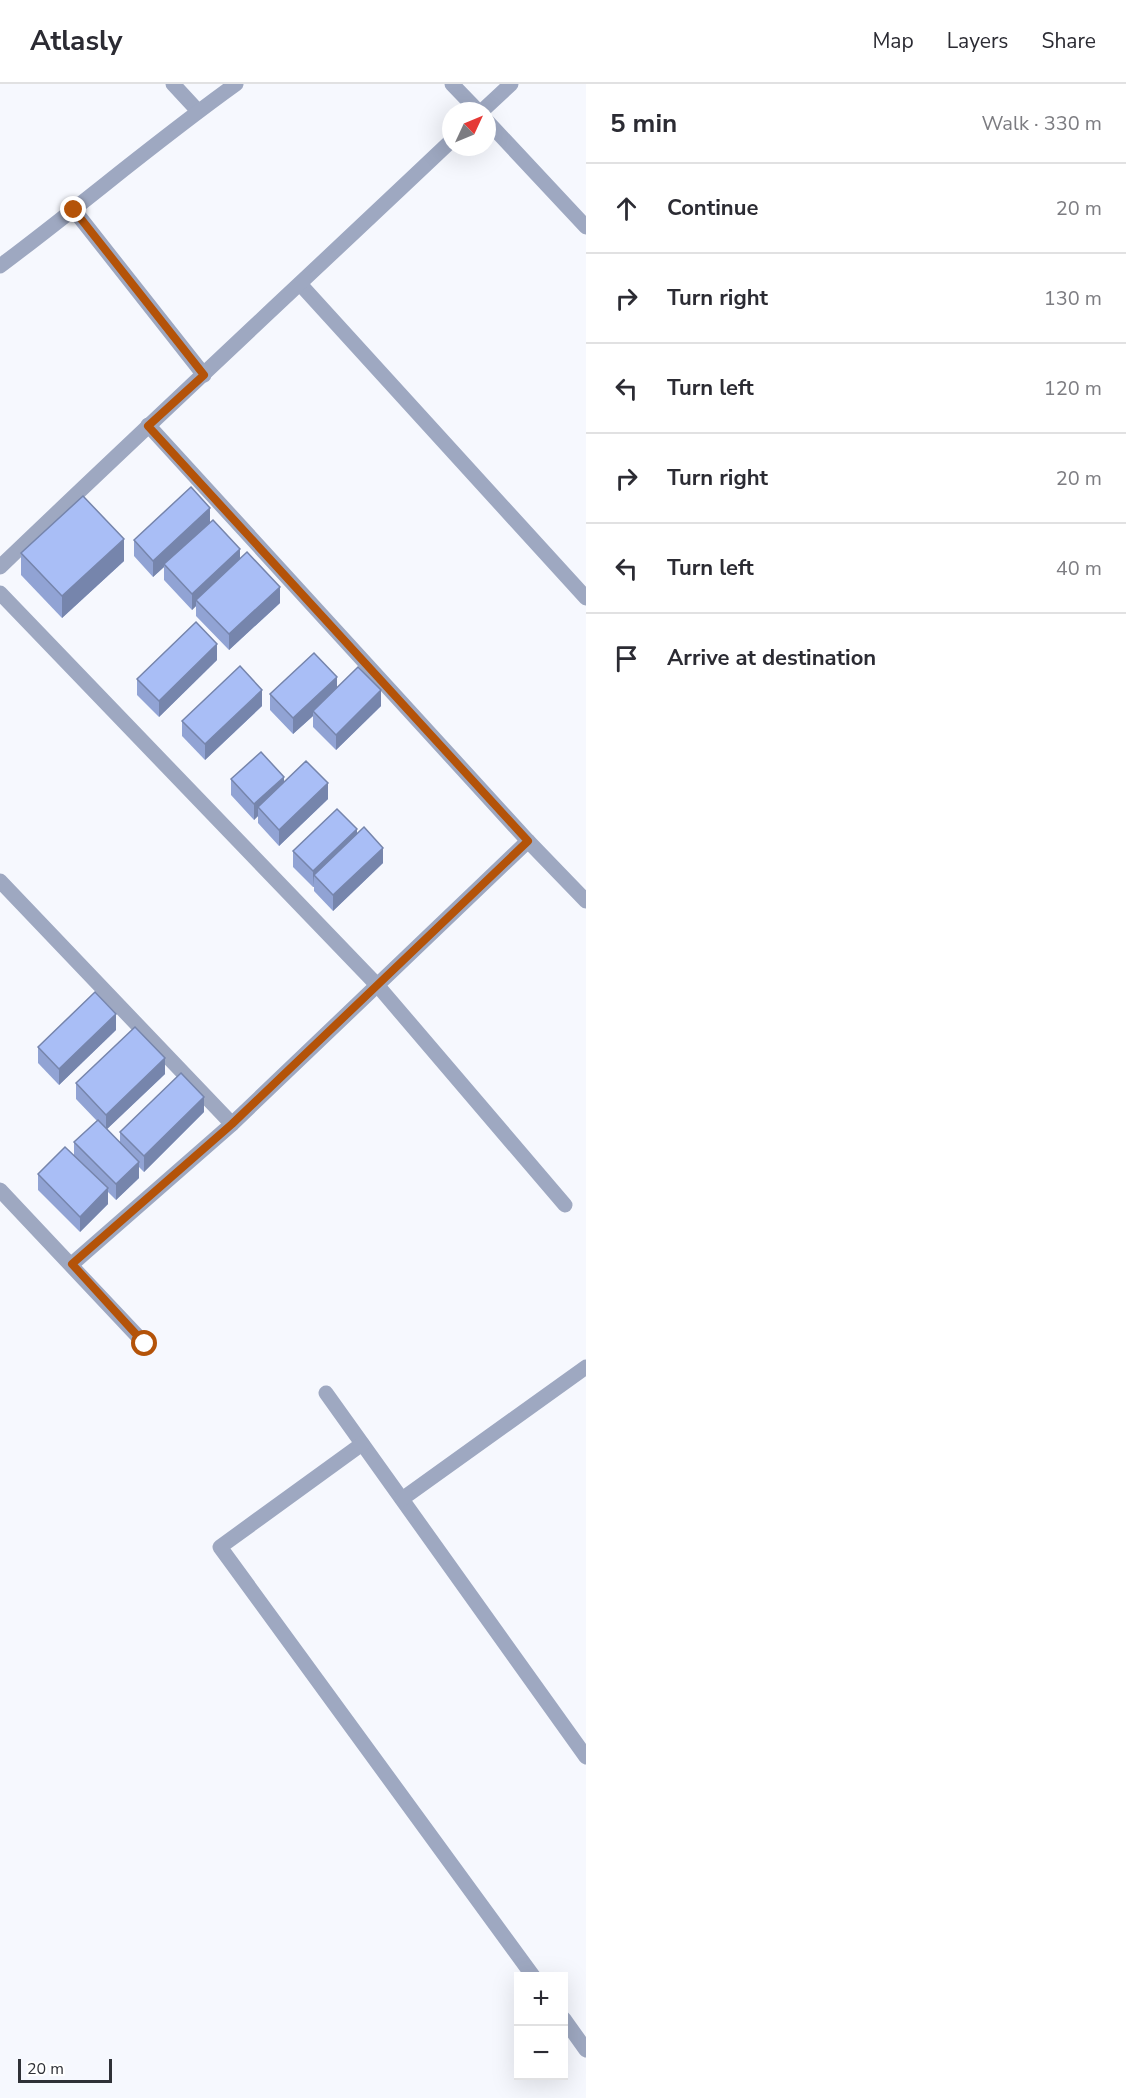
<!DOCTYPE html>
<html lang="en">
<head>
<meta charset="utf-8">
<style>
  body { margin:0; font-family:"Nunito Sans",sans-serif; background:#f7f7f7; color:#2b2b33 }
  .controls { position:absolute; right:18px; bottom:18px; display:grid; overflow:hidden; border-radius:0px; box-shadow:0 6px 24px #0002 }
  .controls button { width:54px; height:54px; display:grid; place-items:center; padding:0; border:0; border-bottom:2px solid #e1e1e2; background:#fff; color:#2b2b33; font:30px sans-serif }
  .compass { position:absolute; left:442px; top:18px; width:54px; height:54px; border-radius:50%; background:#fff; box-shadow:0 6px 24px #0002; rotate:46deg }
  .scale { position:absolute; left:18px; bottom:15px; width:94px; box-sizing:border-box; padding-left:6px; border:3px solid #2f3137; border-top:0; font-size:16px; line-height:21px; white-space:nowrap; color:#2f3137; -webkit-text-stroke:4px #fff; paint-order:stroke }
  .stop { position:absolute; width:18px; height:18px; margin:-14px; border:4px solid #b45309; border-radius:50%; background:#fff }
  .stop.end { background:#b45309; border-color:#fff; box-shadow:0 2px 6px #0008 }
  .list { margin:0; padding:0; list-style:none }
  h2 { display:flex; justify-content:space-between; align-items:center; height:78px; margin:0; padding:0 24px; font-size:26px }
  h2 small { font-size:20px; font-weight:400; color:#7c7c81 }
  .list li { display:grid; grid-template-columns:39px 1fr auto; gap:18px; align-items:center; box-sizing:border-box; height:90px; padding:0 24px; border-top:2px solid #e1e1e2 }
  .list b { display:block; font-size:22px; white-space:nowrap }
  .list em { font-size:20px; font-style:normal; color:#7c7c81 }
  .icon { flex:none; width:33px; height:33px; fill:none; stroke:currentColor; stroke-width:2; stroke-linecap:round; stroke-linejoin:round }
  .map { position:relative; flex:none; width:586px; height:2014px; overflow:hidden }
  header { display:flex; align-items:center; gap:36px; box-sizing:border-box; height:84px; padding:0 30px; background:#fff; border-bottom:2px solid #e1e1e2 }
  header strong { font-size:28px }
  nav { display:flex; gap:33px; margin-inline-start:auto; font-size:21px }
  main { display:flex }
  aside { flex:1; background:#fff }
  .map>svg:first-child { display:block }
</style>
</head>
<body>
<header>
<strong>Atlasly</strong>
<nav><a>Map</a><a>Layers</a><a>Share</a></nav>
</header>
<main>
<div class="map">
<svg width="586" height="2014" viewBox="0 0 586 2014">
  <rect width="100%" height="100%" fill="#f6f8fe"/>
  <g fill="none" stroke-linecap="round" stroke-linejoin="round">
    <g stroke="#9ea8c1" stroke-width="15">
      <polyline points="173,0 198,27"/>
      <polyline points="452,0 478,27"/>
      <polyline points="482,27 511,0"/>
      <polyline points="487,37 586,143"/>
      <polyline points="74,126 204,291"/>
      <path d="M 0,182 C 79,123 155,58 236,0"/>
      <polyline points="300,200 586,514"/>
      <polyline points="148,341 528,757 586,817"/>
      <path d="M 0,483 C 149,340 301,199 451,57"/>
      <polyline points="0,509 378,902 565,1121"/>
      <polyline points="0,797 232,1040"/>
      <polyline points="0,1106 145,1260"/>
      <polyline points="72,1180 232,1040 528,757"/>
      <polyline points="326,1309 586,1673"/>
      <polyline points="362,1360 220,1463 533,1892"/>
      <polyline points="402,1415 586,1283"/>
      <polyline points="564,1935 586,1966"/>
    </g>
  </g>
  <g fill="#91a3d4">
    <polygon points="210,438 240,475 280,519 229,566 196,532 196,522 192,526 164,496 164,483 153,493 134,472 134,456"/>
    <polygon points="21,469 124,477 62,534 21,491"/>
    <polygon points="217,576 159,633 137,611 137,595"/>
    <polygon points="337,604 381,622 336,666 313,643 313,632 293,650 270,626 270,610"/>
    <polygon points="262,622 205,676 182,652 182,637"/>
    <polygon points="231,695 284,698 328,715 279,762 258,739 258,732 254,736 231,711"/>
    <polygon points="357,751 383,779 333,827 314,807 314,803 313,803 293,783 293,767"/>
    <polygon points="116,946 59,1001 38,979 38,963"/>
    <polygon points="165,990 107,1045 120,1059 120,1048 204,1028 144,1088 139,1083 139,1094 116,1116 108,1108 108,1120 80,1148 38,1106 38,1090 74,1071 74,1058 97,1037 76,1015 76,999"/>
  </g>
  <g fill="#7685ac">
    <polygon points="210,424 210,440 164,480 164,483 153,493 153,477"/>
    <polygon points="124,455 124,477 62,534 62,512"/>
    <polygon points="240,465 240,481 196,516 196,522 192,526 192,510"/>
    <polygon points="280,503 280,519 229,566 229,550"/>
    <polygon points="217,560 217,576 159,633 159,617"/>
    <polygon points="337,593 337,609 313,627 313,632 293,650 293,634"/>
    <polygon points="262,606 262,622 205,676 205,660"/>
    <polygon points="381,606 381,622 336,666 336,651"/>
    <polygon points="284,693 284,709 258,723 258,732 254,736 254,720"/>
    <polygon points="328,699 328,715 279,762 279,746"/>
    <polygon points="357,745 357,761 314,791 313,803 313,787"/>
    <polygon points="383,764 383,779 333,827 333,811"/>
    <polygon points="116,930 116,946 59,1001 59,985"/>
    <polygon points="165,974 165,990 106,1046 106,1031"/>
    <polygon points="204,1013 204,1028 144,1088 144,1072"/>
    <polygon points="139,1078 139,1094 116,1116 116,1100"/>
    <polygon points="108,1104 108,1120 80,1148 80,1133"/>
  </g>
  <g fill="#a9bef6" stroke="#7685ac" stroke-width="1.5">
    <polygon points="191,403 210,424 153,477 134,456"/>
    <polygon points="83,412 124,455 62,512 21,469"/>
    <polygon points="213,436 240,465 192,510 164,480"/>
    <polygon points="247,468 280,503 229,550 196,516"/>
    <polygon points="196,538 217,560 159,617 137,595"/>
    <polygon points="314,569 337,593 293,634 270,610"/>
    <polygon points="240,582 262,606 205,660 182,637"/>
    <polygon points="358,583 381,606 336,651 313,627"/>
    <polygon points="261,668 284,693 254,720 231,695"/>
    <polygon points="306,677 328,699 279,746 258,723"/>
    <polygon points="337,725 357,745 313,787 293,767"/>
    <polygon points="364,743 383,764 333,811 314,791"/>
    <polygon points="95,908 116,930 59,985 38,963"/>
    <polygon points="135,943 165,974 106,1031 76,999"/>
    <polygon points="181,989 204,1013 144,1072 120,1048"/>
    <polygon points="98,1036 139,1078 116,1100 74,1058"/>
    <polygon points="65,1063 108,1104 80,1133 38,1090"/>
  </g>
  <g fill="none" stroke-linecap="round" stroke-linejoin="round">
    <polyline stroke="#b45309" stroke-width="8" points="74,126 204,291 148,342 528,757 232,1040 72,1180 145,1260"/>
  </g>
</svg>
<div class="controls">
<button>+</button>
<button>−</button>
</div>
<svg class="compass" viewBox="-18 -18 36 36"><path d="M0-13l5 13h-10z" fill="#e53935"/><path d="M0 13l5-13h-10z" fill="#7c7c81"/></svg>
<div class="scale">20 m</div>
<div class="stop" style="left:145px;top:1260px"></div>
<div class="stop end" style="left:74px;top:126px"></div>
</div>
<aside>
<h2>5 min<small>Walk · 330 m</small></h2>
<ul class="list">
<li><svg class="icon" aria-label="ahead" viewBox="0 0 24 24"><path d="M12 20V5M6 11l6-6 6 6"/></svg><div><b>Continue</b></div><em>20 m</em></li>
<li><svg class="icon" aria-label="right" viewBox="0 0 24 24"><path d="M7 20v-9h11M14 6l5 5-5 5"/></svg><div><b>Turn right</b></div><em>130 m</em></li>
<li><svg class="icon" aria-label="left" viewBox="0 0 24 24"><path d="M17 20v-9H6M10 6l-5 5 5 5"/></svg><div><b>Turn left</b></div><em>120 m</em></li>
<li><svg class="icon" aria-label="right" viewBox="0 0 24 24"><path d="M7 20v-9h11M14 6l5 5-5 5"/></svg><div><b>Turn right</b></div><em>20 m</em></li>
<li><svg class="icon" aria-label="left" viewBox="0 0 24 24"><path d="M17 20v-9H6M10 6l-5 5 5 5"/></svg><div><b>Turn left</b></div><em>40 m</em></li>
<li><svg class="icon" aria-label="arrive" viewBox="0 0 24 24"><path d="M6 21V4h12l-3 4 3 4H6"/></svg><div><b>Arrive at destination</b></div></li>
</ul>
</aside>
</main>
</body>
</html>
